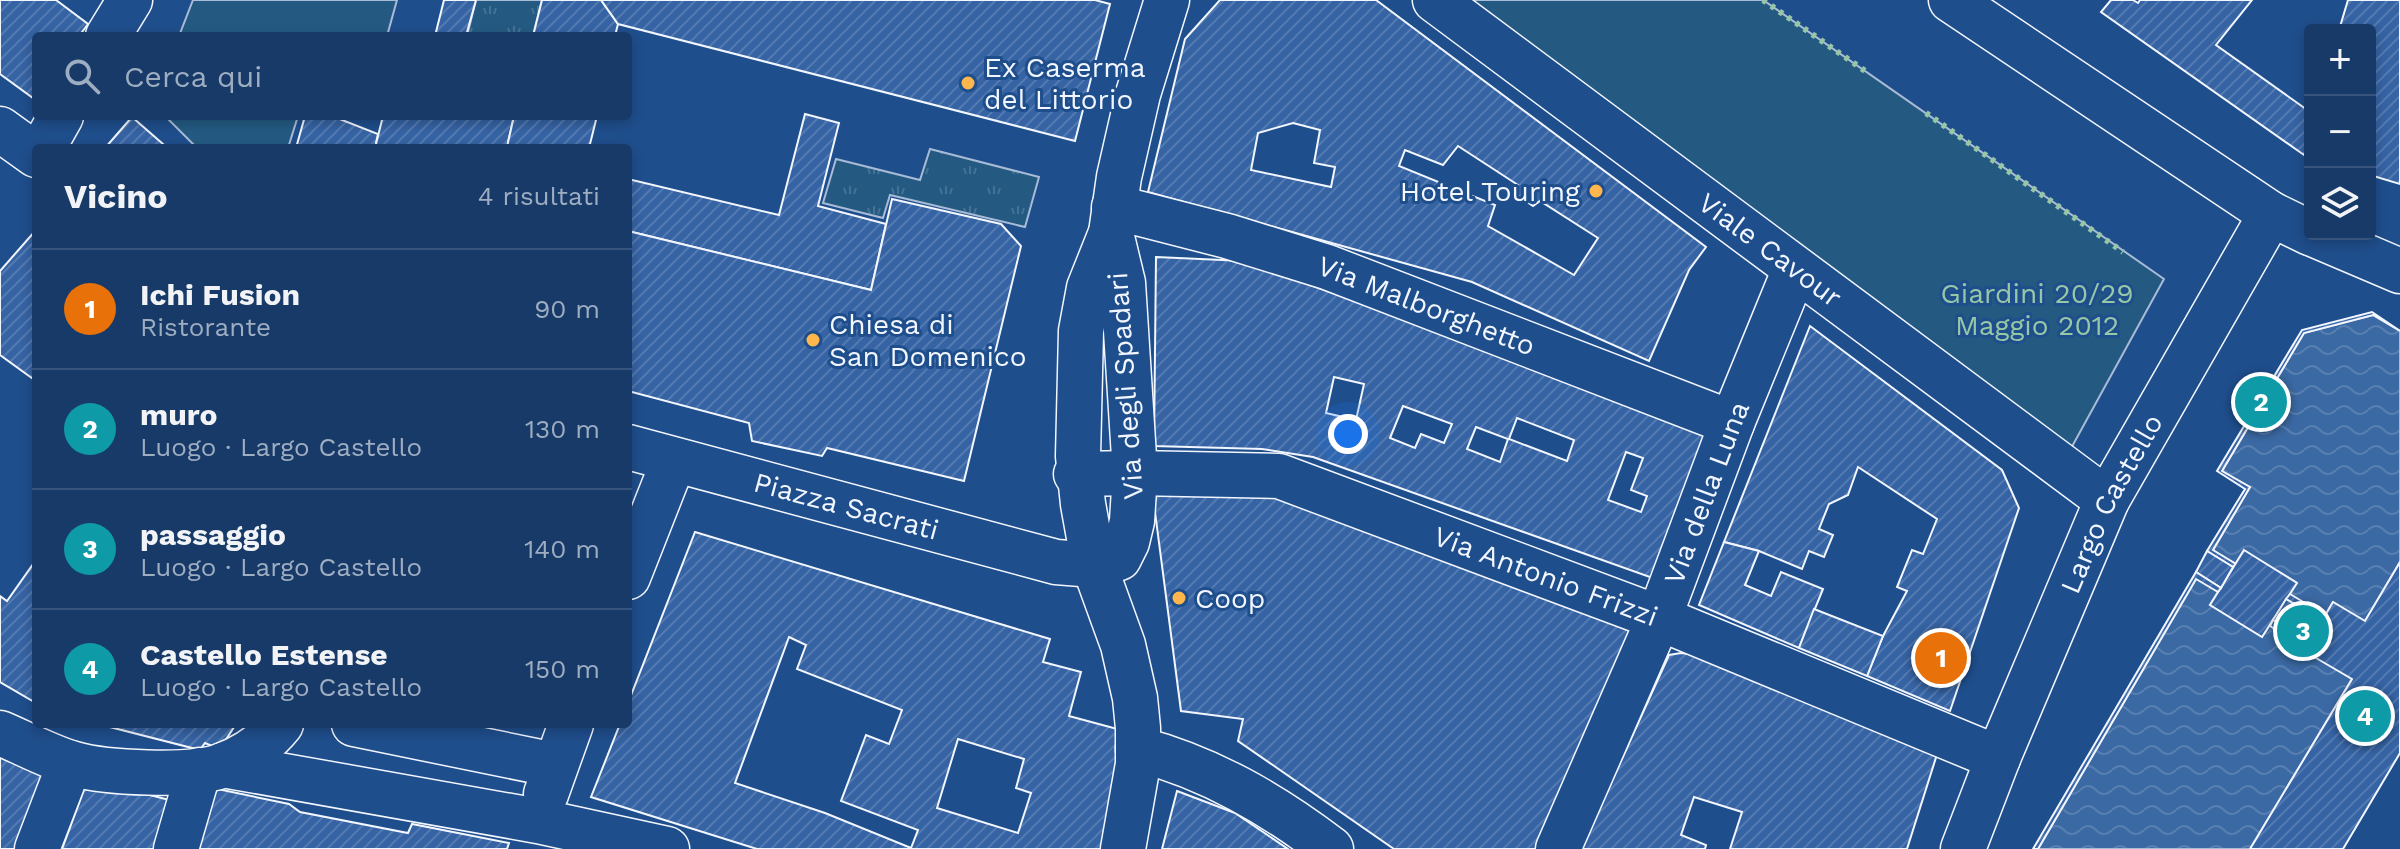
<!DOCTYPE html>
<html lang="it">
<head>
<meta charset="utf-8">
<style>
  body { margin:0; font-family:"Work Sans",sans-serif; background:#20416f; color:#f1f3f6 }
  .controls { position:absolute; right:24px; top:24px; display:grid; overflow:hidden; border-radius:8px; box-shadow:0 4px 12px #0003 }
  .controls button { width:72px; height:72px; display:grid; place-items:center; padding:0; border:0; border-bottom:2px solid #36547d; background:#173a69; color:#f1f3f6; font:40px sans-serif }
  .you { position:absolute; left:1348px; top:434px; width:28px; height:28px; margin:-20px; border:6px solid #fff; border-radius:50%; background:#1a73e8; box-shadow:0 0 0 12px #1a73e833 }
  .badge { display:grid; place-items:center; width:52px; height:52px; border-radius:50%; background:#8abfa5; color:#fff; font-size:26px; font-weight:700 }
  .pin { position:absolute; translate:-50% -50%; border:4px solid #fff; box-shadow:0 2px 8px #0006 }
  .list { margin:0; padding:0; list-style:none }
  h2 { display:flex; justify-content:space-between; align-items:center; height:104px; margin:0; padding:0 32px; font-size:34px }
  h2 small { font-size:26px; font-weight:400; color:#9eadc0 }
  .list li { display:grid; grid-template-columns:52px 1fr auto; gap:24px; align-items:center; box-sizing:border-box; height:120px; padding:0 32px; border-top:2px solid #36547d }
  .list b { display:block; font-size:30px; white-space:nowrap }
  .list p { margin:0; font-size:26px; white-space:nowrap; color:#9eadc0 }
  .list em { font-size:26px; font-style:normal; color:#9eadc0 }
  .icon { flex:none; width:44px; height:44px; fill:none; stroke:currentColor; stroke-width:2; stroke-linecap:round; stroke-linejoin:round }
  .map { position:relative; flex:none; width:2400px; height:849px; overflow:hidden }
  .search { position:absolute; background:#173a69; box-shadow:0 4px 12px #0003; left:32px; top:32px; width:600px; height:88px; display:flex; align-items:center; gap:20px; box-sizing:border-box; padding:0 28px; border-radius:8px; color:#9eadc0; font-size:30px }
  .panel { position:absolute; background:#173a69; box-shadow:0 4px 12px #0003; left:32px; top:144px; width:600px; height:584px; border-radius:8px }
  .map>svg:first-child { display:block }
</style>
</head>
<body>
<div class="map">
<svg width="2400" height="849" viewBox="0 0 2400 849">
  <defs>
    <pattern id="grass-tufts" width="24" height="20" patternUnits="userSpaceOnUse" patternTransform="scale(2)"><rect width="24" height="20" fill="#245a82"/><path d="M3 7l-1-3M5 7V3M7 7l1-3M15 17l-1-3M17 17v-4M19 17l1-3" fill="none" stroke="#447295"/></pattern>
    <pattern id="water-waves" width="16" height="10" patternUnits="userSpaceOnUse" patternTransform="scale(2)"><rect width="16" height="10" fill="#3b69a3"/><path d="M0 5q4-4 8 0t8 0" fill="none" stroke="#587fb1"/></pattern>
    <pattern id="building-hatch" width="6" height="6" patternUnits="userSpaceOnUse" patternTransform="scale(2)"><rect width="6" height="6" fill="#3563a3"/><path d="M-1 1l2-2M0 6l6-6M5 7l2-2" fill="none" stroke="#537ab1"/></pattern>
  </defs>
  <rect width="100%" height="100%" fill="#1f4e8c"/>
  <g fill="url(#grass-tufts)" stroke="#a8bbd7" stroke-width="2">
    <polygon points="476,0 542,0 533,36 467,36"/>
    <polygon points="930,149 1039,177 1025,227 890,195 883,218 823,203 836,159 920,180"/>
  </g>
  <g fill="#245a82" stroke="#a8bbd7" stroke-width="2">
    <polygon points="193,0 397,0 387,36 179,36"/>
    <polygon points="1468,0 1763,0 2164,279 2069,452"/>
    <polygon points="165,116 298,116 288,148 197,148"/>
  </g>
  <path fill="url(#water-waves)" stroke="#a8bbd7" stroke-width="2" fill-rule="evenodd" d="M 2373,315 L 2400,331 L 2400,562 L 2365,621 L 2333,602 L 2304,650 L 2352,679 L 2250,849 L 2038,849 L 2250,487 L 2222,471 L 2304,333 ZM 2244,551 L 2296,582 L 2262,637 L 2210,605 Z"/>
  <g fill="url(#building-hatch)" stroke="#f2f6ff" stroke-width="2" fill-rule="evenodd">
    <polygon points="0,0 56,0 88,24 79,36 36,36 36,94 33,98 0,74"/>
    <polygon points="444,0 476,0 466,36 435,36"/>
    <polygon points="542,0 601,0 618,24 615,36 533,36"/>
    <polygon points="601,0 1095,0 1110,4 1075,141 618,24"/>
    <path d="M 1220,0 L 1376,0 L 1706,247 L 1689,270 L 1649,361 L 1472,282 L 1148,192 L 1185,39 ZM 1293,123 L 1320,130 L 1314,163 L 1335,167 L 1331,187 L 1251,170 L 1258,133 ZM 1458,146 L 1518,185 L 1514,193 L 1533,206 L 1540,201 L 1598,238 L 1574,275 L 1488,226 L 1495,205 L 1399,166 L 1405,150 L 1443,165 Z"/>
    <polygon points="2111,0 2133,0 2138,3 2140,0 2252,0 2216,45 2310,112 2310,135 2304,155 2101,12"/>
    <polygon points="2348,0 2400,0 2400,184 2370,175 2370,30 2339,30"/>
    <polygon points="805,114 839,123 818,206 886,224 871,290 628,231 628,179 779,215"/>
    <polygon points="305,116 332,116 378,134 375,148 296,148"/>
    <polygon points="383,116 514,116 507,147 511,148 375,148"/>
    <polygon points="514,116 597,116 589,148 511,148 507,147"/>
    <polygon points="132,117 163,144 159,148 105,148"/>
    <polygon points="892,199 1001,224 1021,246 964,481 827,448 822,456 752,441 749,423 628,391 628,231 871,290"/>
    <polygon points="36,230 36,381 0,355 0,271"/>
    <path d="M 1156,257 L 1244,261 L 1714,431 L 1661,581 L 1313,457 L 1262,449 L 1154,446 ZM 1334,377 L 1364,384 L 1356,420 L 1326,413 ZM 1403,406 L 1452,424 L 1444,443 L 1421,434 L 1415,448 L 1390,438 ZM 1517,418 L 1574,440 L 1567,461 L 1509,439 ZM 1476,427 L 1508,439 L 1500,462 L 1467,449 ZM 1626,452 L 1643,458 L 1631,490 L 1647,496 L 1641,512 L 1608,500 Z"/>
    <polygon points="2372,312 2400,331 2373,315 2304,333 2222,471 2250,487 2213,550 2236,564 2233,567 2207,551 2245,489 2217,471 2302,330"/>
    <polygon points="1810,326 2002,470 2019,508 1950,711 1867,676 1883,636 1907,591 1897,587 1912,550 1923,554 1937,519 1858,467 1848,495 1829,504 1819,529 1833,535 1824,557 1809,551 1802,569 1759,551 1724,542"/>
    <polygon points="1152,489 1275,490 1636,627 1539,849 1394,849 1238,741 1243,719 1181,711"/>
    <path d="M 695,532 L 1050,639 L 1043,662 L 1081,672 L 1069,716 L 1121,730 L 1102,849 L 757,849 L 591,797 L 620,724 L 628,724 L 628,703 ZM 789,637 L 806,645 L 797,669 L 902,710 L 889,744 L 866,735 L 841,801 L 918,830 L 911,848 L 825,813 L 735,783 ZM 958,739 L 1024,759 L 1016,788 L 1031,793 L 1018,833 L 937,808 Z"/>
    <polygon points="1724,542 1759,551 1745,585 1771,596 1781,572 1823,589 1799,648 1699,605"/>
    <polygon points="2244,550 2297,583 2262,637 2210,605"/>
    <polygon points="2207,551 2233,567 2221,588 2196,572"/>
    <polygon points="36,560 36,703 0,682 0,596 7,601"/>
    <polygon points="2400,562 2400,753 2343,849 2250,849 2352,679 2304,651 2333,602 2365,621"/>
    <polygon points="2196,572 2221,588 2218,592 2196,579 2038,849 2033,849"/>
    <polygon points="2290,594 2325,615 2322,620 2286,599"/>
    <polygon points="2286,599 2322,620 2309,642 2273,620"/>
    <polygon points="1814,609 1883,636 1867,676 1799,648"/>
    <polygon points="2273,620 2309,642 2305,648 2270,626"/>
    <polygon points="1681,653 1697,655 1939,748 1907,849 1730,849 1742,812 1694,797 1681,835 1706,845 1705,849 1581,849 1669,655"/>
    <polygon points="98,724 236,724 223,744 212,746 205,743 200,750"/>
    <polygon points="0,757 56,782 29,849 0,849"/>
    <polygon points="88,779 177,802 163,849 62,849"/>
    <polygon points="208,787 289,804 300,812 408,833 412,824 509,843 507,849 190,849"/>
    <polygon points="1177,791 1235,813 1288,849 1162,849"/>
  </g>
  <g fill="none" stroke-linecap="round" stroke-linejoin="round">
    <defs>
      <g id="minor">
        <path id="s1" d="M 1435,0 L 2107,500"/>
        <polyline points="1951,0 2271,214 2310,233"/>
        <polyline points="108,36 130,0"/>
        <polyline points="0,129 36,155"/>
        <polyline points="43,148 61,116"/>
        <path id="s2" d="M 1114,207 L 1227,236 L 1327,267 L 1732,423"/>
        <polyline points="2313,234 2400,271"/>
        <path id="s3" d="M 628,447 L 1056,562 L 1094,565 L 1119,558 L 1127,542 L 1132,521 L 1135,473 L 1123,283 L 1111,233"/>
        <path id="s4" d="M 1076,474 L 1135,473 L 1279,476 L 1659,618 L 1998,758"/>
        <polyline points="628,577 674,460"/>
        <polyline points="354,724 555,765"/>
        <path d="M 0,733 C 24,743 49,757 74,764 C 105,773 191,777 221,766 C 245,757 265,744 281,724"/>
        <path d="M 1138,749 C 1210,768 1272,804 1331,849"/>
        <polyline points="223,765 538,821 667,849"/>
        <polyline points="546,794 571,724"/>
        <polyline points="37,849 70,763"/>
        <polyline points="176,849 199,770"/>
        <polyline points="1123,849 1138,764 1138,728 1135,698 1123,645 1094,565 1083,504 1078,456 1081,331 1089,288 1111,233 1119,177 1138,94 1167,0"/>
        <path id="s5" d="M 1558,849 L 1659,618 L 1732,423 L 1795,269"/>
        <path id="s6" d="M 1963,849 L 1998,758 L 2107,500 L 2271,214"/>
      </g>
    </defs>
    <use href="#minor" stroke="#f2f6ff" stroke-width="47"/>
    <use href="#minor" stroke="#1f4e8c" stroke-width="44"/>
    <g stroke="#97c8a6" stroke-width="6" stroke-dasharray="4 6" stroke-linecap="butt">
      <polyline points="1763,0 1868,73"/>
      <polyline points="1926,113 2123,252"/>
    </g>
  </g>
  <g fill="#ffb74d" stroke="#1f4e8c" stroke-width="3">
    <circle cx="968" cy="83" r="8"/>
    <circle cx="1596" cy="191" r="8"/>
    <circle cx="813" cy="340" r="8"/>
    <circle cx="1179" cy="598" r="8"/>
  </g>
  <g text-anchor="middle" stroke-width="6" stroke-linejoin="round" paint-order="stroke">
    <g font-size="28" fill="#f2f6ff" stroke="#1f4e8c" text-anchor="start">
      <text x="984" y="77">Ex Caserma<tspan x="984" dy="32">del Littorio</tspan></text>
      <text x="1580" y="201" text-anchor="end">Hotel Touring</text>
      <text x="829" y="334">Chiesa di<tspan x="829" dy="32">San Domenico</tspan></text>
      <text x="1195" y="608">Coop</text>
    </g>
    <g font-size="28" fill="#f2f6ff" stroke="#1f4e8c">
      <text dy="10" stroke="none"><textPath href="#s1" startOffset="418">Viale Cavour</textPath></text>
      <text dy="10" stroke="none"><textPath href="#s2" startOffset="328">Via Malborghetto</textPath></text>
      <text transform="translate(1125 386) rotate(-94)" y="10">Via degli Spadari</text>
      <text dy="10" stroke="none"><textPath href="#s5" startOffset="386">Via della Luna</textPath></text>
      <text dy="10" stroke="none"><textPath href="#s6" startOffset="376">Largo Castello</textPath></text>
      <text dy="10" stroke="none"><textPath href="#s3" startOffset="226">Piazza Sacrati</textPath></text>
      <text dy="10" stroke="none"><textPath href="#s4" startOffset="488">Via Antonio Frizzi</textPath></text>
    </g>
    <g font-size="28" fill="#97c8a6" stroke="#1f4e8c">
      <text x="2037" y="303">Giardini 20/29<tspan x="2037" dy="32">Maggio 2012</tspan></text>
    </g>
  </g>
</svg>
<div class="controls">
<button>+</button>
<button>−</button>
<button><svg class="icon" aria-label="layers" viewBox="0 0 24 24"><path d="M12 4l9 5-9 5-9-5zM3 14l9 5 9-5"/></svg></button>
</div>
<div class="you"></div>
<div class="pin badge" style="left:1941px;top:658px;background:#e8710a">1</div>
<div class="pin badge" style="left:2261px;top:402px;background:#0f9aa8">2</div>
<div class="pin badge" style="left:2303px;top:631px;background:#0f9aa8">3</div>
<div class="pin badge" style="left:2365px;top:716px;background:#0f9aa8">4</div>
<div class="search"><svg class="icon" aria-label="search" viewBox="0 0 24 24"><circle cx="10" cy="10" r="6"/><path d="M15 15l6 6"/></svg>Cerca qui</div>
<section class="panel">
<h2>Vicino<small>4 risultati</small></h2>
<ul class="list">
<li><span class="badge" style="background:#e8710a">1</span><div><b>Ichi Fusion</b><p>Ristorante</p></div><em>90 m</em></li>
<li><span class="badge" style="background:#0f9aa8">2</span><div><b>muro</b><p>Luogo · Largo Castello</p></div><em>130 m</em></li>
<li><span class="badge" style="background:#0f9aa8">3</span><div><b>passaggio</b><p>Luogo · Largo Castello</p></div><em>140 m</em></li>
<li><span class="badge" style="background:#0f9aa8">4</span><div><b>Castello Estense</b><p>Luogo · Largo Castello</p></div><em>150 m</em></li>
</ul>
</section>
</div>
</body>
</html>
